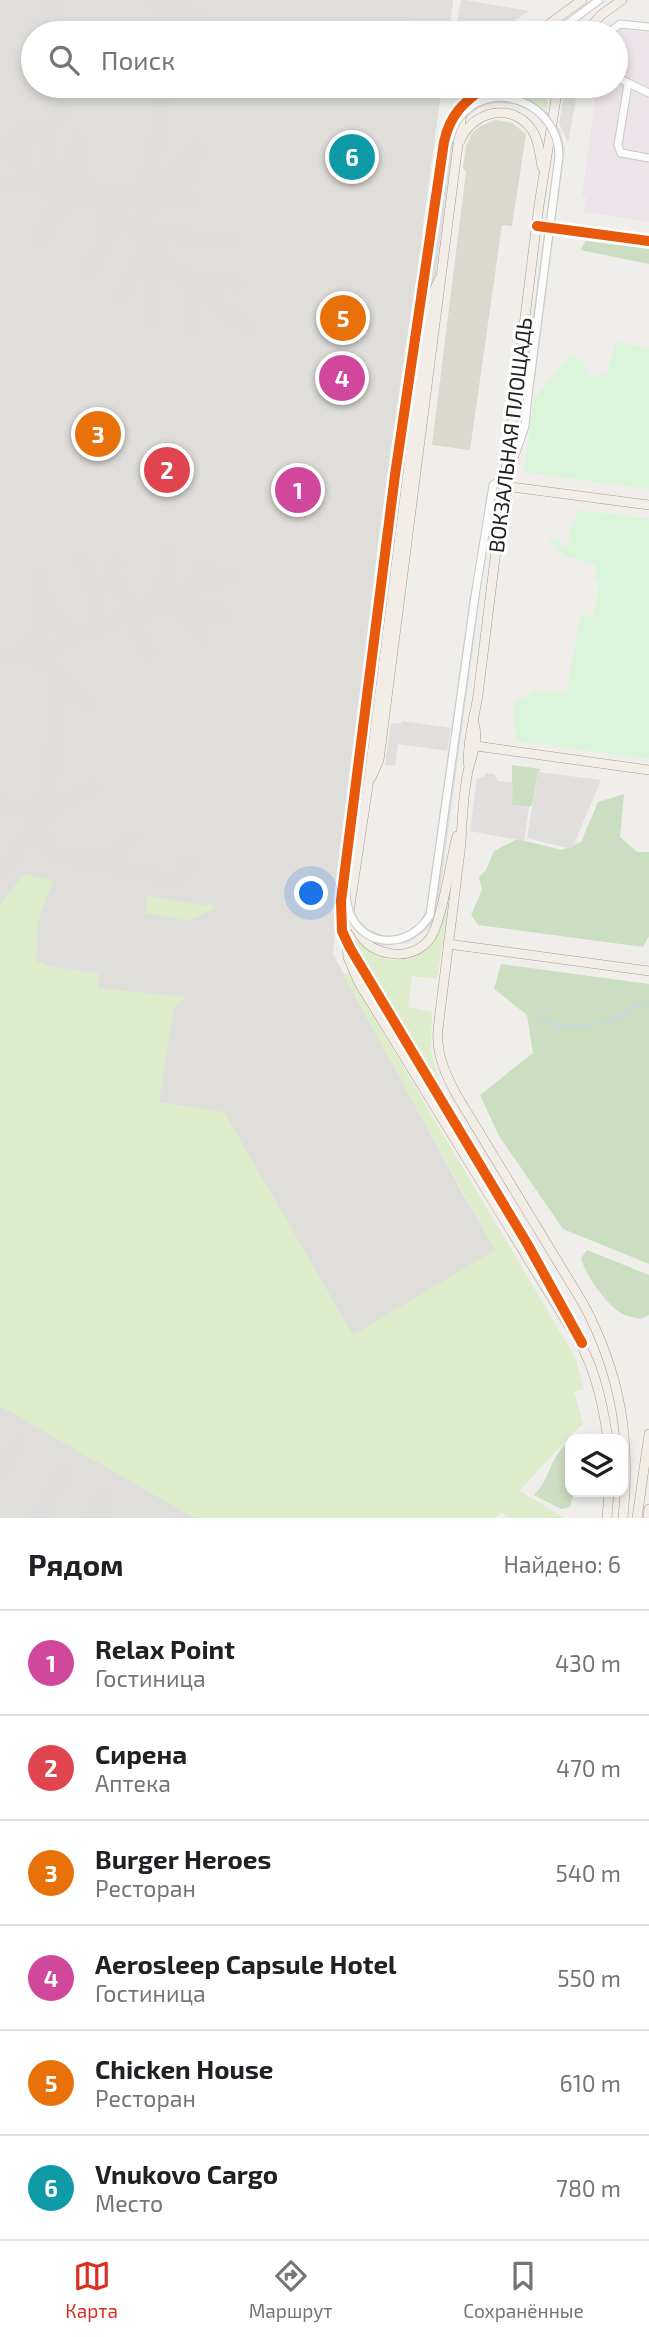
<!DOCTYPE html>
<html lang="ru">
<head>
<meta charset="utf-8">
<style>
  body { margin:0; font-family:"Exo 2",sans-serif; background:#f6f6f6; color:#202124 }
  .controls { position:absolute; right:21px; bottom:21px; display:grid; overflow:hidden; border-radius:14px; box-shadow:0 4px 10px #0003 }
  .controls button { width:63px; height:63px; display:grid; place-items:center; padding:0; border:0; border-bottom:2px solid #e0e0e0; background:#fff; color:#202124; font:35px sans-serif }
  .you { position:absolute; left:312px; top:894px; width:24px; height:24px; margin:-18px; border:5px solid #fff; border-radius:50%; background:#1a73e8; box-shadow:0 0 0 10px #1a73e833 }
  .badge { display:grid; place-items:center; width:46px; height:46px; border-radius:50%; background:#d93025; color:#fff; font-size:23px; font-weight:700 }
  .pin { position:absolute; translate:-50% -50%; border:4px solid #fff; box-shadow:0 2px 7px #0006 }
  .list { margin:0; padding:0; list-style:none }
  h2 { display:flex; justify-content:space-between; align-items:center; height:91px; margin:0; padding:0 28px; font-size:30px }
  h2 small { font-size:23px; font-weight:400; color:#757577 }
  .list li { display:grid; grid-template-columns:46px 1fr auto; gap:21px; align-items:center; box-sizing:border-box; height:105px; padding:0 28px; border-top:2px solid #e0e0e0 }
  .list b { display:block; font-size:26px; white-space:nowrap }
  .list p { margin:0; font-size:23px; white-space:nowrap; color:#757577 }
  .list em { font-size:23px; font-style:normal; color:#757577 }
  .icon { flex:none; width:38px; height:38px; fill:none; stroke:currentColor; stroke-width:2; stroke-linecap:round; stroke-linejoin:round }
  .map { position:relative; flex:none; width:649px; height:1518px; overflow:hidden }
  .search { position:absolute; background:#fff; box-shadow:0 4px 10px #0003; left:21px; right:21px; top:21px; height:77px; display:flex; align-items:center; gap:18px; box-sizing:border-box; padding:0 24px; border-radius:38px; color:#757577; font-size:26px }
  .sheet { height:721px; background:#fff }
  nav { display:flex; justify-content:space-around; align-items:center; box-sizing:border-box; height:98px; border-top:2px solid #e0e0e0; background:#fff; font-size:19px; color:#757577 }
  nav a { display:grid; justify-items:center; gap:4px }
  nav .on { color:#d93025 }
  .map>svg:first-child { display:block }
</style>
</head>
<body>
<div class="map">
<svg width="649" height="1518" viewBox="0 0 649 1518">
  <rect width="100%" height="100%" fill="#f0eeeb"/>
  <polygon fill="#ede4e9" points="621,29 649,33 649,222 583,212 586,198 582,197 597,86 616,86 616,33 613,33"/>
  <polygon fill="#e0deda" points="0,0 453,0 449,33 33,33 33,86 442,86 423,225 422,232 425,232 414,317 410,317 377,551 361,705 334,908 336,921 333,954 462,1192 566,1371 583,1424 570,1435 519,1491 565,1518 511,1518 501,1512 495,1518 0,1518"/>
  <polygon fill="#d9d9cd" points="496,120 512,123 526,134 512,226 502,225 470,450 432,445 466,172 463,168 466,146 472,133 480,126"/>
  <g fill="#ddeccb">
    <path d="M 494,86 L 550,86 L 547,99 L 547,110 C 526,95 509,91 483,96 Z"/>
    <polygon points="24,874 53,881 38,922 36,961 50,966 99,973 98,988 186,997 174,1008 159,1102 224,1112 353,1335 495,1250 343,975 347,972 575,1357 584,1390 574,1391 583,1424 570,1435 519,1491 565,1518 511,1518 501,1512 495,1518 194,1518 0,1406 0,905"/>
    <polygon points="148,896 205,906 210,903 214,905 213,909 189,921 145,913"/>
    <path d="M 446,903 L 449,903 L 437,979 L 412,976 L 408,1007 L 432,1012 L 431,1051 L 442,1090 L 354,941 L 356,938 C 371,955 390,967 414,956 C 422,953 430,948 435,940 C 442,930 443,915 446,903 Z"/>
  </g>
  <g fill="#cbdec1">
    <polygon points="586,241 649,249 649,264 580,250"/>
    <polygon points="512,765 541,769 538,772 532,805 529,807 512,805"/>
    <polygon points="624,794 620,837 637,852 649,852 649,936 643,947 478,925 471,915 482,890 479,877 486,870 494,851 517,839 562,850 581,842 598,802"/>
    <polygon points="501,964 649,984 649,1264 563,1229 499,1136 480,1095 533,1053 527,1015 494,989"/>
    <path d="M 587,1250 L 649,1275 L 649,1315 L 640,1319 C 633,1317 625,1316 619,1312 C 604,1301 586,1276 581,1258 Z"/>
    <path d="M 570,1441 L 570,1492 L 574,1492 L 570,1507 L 561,1509 L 534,1495 C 552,1478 548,1457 570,1441 Z"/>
  </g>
  <g fill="#daf5da">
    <polygon points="616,342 649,349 649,489 524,472 534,399 560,367 573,355 584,362 589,377 607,373"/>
    <polygon points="579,510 649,519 649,759 516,741 513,703 537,691 566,693 581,614 593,617 600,582 595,581 597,565 564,556 563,552 555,551 556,545 550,543 550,539 560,540 559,549 568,545 571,529"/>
  </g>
  <g fill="#e0dfde">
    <polygon points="414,0 453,0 449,33 410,33"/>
    <polygon points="461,0 466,0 529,11 497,33 455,33"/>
    <polygon points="566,86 578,88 568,143 559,123"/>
    <polygon points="421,179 429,180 423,224 382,220 382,217 370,215 371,211 387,213 388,205 421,186"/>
    <polygon points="402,721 451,728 447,751 398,744 395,766 385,765 391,723 401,724"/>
    <polygon points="538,772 601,780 572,849 527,838"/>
    <polygon points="486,773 494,774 498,781 513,782 512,805 529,807 524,841 470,831 477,778 484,777"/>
    <polygon points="56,916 64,917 59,960 63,940 124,949 121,976 50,966"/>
    <polygon points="210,923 217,923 208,985 186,997 138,992 148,925 190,930"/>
  </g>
  <polygon fill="#dedddd" points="477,86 492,86 478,97 501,93 532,100 552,116 560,130 565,149 533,395 522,395 554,160 554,146 548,129 535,114 514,104 495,103 480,107 466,118 457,131 452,150 352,906 358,919 368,929 385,936 398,935 410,930 420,922 426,909 470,596 480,596 438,905 435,918 428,929 408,943 383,946 371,943 349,928 364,960 532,1242 524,1248 353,963 341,940 336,918 353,773 443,128 456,104"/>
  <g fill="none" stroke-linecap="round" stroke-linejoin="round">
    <polyline stroke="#bfdbe3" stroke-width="2" points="538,1017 560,1026 597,1024 619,1018 631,1007 649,1004"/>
    <g stroke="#dedddc" stroke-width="18">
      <polyline points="51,0 55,33"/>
      <polyline points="156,0 168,13 171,27 168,33"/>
      <path d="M 181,0 C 189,15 199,23 216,26"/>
      <polyline points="30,28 39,29 50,33"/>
      <polyline points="184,33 201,26 212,26"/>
      <path d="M 61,111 C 42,137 39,166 68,187"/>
      <path d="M 22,129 C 19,156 15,174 44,187 C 60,184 69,177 75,161"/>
      <path d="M 78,139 C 74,166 72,180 98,195"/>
      <polyline points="0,152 38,126"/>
      <polyline points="0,181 116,198 137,190 150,173"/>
      <polyline points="161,192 172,200 195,199"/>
      <polyline points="102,197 184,278 249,329"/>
      <polyline points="151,199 163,181 199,148"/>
      <path d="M 140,201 C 162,203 177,187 194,176"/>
      <path d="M 51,219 C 73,182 114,190 108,231 C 106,246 93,261 85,274"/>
      <polyline points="135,228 149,232 233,242"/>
      <polyline points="40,240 51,219 52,208"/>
      <polyline points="132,276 142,254 163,86"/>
      <polyline points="184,278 192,295 189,328"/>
      <polyline points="120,296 132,276 151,264 169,266 195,278 236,284"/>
      <polyline points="149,320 157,264 155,253"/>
      <path d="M 116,562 C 109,588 126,607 152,607 L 163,590 L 168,555"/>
      <path d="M 38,578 C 50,606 53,627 86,634 C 110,612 92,584 80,559"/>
      <polyline points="189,591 198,583 205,565"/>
      <path d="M 159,605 C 182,603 191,619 202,637"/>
      <polyline points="175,605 224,613"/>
      <path d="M 147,609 C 132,625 139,637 148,653"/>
      <path d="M 16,655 C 42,647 45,622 45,598"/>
      <polyline points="0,656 27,657 42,661 53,672 58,688 51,774 39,818 34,828 0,872"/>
      <polyline points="27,657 229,576"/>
      <polyline points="56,672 72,691 89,701"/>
      <polyline points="0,803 24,808 31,818 32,829"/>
      <path d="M 31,818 L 57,856 C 88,864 108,862 132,838"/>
      <polyline points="37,826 65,801 92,786"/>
      <polyline points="90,863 168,879 179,876 190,862"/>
      <polyline points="0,1475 19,1443"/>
      <polyline points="38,1518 66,1470"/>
      <polyline points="92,1518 107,1493"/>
    </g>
    <defs>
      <g id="minor">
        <polyline points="555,33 599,0"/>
        <polyline points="608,33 620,24 649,27"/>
        <polyline points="616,77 649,93"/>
        <polyline points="628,84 618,145 621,153 649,158"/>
        <polyline points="537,226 649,241"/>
        <polyline points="509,472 525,426 528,395"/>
        <polyline points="475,596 493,485 504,478"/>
        <polyline points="345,873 395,475 442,168"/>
        <polyline points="528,1245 578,1332"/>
      </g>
      <g id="major">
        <polyline points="537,33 582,0"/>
        <polyline points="585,33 601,15 622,0"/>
        <path d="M 460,141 C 472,111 512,101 532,130 C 539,140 540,155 542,167"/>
        <path d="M 440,278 L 430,299 L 368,786 L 346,932 L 348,957 L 358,981 L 568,1324 C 593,1357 602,1399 608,1439"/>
        <polyline points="504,486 649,505"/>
        <path d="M 474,723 C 479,741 472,754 468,771 C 463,795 462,819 461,843 L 438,1029 C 436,1054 445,1073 456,1094 L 584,1305 C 621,1375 631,1440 623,1518"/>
        <polyline points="476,746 649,770"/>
        <path d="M 468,763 C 468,737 474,720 478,695 L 539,205 L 558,86"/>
        <polyline points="371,778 379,760 462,113 473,86"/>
        <path d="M 353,922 C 360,939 370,950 388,953 C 404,957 422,951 431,937 C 442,920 451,859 457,836"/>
        <polyline points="448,944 649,971"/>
        <polyline points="607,1518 609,1492"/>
        <polyline points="637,1518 649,1434"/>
        <polyline points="648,1518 649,1509"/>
      </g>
    </defs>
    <use href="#minor" stroke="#c9c8c7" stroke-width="9"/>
    <use href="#major" stroke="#a79c86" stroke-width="10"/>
    <use href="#minor" stroke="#fdfcfc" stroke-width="7"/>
    <use href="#major" stroke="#f3ede7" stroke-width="9"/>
    <defs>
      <g id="minor-bridge">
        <path d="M 443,153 C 446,117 458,106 486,86"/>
        <path d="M 442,168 C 446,153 449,134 457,121 C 489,74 559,103 559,156 L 528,395"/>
        <path d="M 345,873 C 346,887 345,904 351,916 C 368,951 412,946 430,915 L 475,596"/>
        <polyline points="343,887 341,921 350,948 528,1245"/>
      </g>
    </defs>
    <use href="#minor-bridge" stroke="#c9c8c7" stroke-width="9" stroke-linecap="butt"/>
    <use href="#minor-bridge" stroke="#fdfcfc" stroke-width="7"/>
    <defs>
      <g id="cycleway">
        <path d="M 486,86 C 464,102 450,114 444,142 L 395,475 L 341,901 L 342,931 L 350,948 L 528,1245 L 582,1343"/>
        <polyline points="537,226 649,241"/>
      </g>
    </defs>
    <use href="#cycleway" stroke="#fff" stroke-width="15"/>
    <use href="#cycleway" stroke="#e8590c" stroke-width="10"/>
  </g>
  <g text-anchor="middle" stroke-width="6" stroke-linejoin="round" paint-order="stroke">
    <g font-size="21" fill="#222" stroke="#fff">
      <text transform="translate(511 435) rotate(-83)" y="7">ВОКЗАЛЬНАЯ ПЛОЩАДЬ</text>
    </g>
  </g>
</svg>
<div class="controls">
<button><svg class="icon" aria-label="layers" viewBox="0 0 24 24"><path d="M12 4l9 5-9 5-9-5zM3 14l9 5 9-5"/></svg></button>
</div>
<div class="you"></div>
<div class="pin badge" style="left:298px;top:490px;background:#d1479c">1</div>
<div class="pin badge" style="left:167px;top:470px;background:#e0444e">2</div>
<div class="pin badge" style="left:98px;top:434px;background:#e8710a">3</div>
<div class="pin badge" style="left:342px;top:378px;background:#d1479c">4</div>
<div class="pin badge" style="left:343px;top:318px;background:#e8710a">5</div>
<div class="pin badge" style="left:352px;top:157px;background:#0f9aa8">6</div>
<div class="search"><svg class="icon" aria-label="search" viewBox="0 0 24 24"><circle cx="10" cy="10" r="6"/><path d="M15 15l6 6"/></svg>Поиск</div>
</div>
<section class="sheet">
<h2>Рядом<small>Найдено: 6</small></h2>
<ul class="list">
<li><span class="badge" style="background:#d1479c">1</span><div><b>Relax Point</b><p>Гостиница</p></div><em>430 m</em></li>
<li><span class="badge" style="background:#e0444e">2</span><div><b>Сирена</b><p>Аптека</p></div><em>470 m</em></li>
<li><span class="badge" style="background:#e8710a">3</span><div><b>Burger Heroes</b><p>Ресторан</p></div><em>540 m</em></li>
<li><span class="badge" style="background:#d1479c">4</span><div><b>Aerosleep Capsule Hotel</b><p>Гостиница</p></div><em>550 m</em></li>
<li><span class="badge" style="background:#e8710a">5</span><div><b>Chicken House</b><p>Ресторан</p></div><em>610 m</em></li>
<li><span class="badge" style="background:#0f9aa8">6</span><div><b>Vnukovo Cargo</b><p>Место</p></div><em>780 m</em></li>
</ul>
</section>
<nav>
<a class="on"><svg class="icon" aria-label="map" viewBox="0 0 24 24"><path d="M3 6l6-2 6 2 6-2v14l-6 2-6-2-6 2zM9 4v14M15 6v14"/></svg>Карта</a>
<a><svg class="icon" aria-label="directions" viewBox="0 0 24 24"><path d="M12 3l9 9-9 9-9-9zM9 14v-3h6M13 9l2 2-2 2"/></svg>Маршрут</a>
<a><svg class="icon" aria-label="saved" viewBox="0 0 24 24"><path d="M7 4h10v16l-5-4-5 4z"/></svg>Сохранённые</a>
</nav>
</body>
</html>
